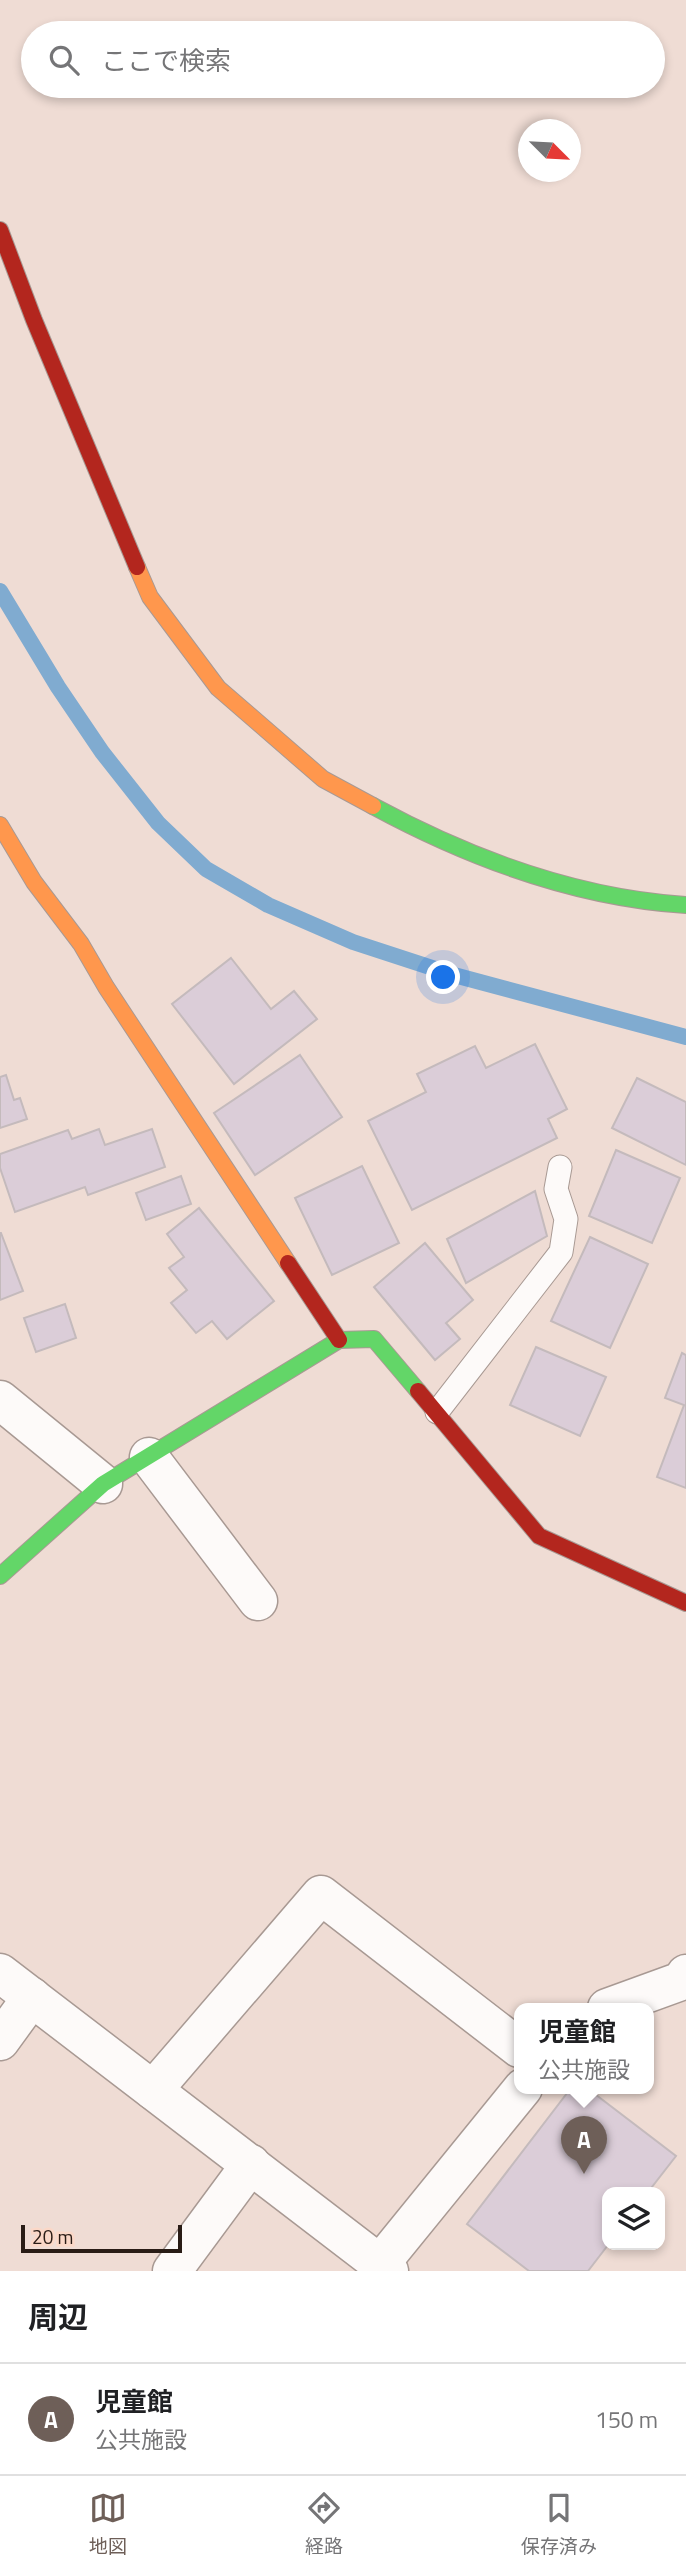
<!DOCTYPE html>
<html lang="ja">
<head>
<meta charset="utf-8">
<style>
  body { margin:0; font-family:"Titillium Web","Noto Sans JP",sans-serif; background:#f6f6f6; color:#202124 }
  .controls { position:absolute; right:21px; bottom:21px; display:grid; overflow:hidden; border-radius:14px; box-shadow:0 4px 10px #0003 }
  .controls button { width:63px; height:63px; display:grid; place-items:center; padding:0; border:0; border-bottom:2px solid #e0e0e0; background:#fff; color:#202124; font:35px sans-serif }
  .compass { position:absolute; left:518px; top:119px; width:63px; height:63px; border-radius:50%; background:#fff; box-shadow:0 4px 10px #0003; rotate:114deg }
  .scale { position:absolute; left:21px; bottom:18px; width:161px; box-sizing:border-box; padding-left:7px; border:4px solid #291c16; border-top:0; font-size:19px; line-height:24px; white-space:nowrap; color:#291c16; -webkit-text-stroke:5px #fbd8c8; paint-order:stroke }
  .you { position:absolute; left:444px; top:978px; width:24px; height:24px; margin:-18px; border:5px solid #fff; border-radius:50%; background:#1a73e8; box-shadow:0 0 0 10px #1a73e833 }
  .badge { display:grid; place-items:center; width:46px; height:46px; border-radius:50%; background:#6e5f58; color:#fff; font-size:23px; font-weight:700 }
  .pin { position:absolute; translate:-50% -58px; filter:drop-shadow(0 2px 4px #0008) }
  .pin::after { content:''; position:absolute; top:37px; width:24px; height:21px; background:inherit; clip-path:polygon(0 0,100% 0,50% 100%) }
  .popup { position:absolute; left:514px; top:2003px; width:140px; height:91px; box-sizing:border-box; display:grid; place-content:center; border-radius:14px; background:#fff; filter:drop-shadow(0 2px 5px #0005); font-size:23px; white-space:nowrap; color:#757577 }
  .popup b { font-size:26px; color:#202124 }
  .popup::after { content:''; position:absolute; left:50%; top:100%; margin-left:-14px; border:14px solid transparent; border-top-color:#fff }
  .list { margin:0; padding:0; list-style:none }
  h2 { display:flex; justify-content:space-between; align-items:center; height:91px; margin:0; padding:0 28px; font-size:30px }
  h2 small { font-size:23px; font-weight:400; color:#757577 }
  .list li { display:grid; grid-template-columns:46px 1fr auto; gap:21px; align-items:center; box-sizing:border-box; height:112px; padding:0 28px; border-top:2px solid #e0e0e0 }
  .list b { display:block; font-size:26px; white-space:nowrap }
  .list p { margin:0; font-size:23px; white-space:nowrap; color:#757577 }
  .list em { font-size:23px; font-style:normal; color:#757577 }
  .icon { flex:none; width:38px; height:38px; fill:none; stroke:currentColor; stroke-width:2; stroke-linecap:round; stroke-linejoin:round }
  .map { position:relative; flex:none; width:686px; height:2271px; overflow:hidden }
  .search { position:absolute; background:#fff; box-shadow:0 4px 10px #0003; left:21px; right:21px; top:21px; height:77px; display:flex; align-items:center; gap:18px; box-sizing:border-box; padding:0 24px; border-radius:38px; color:#757577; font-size:26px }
  .sheet { height:203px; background:#fff }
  nav { display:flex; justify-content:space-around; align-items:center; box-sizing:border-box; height:98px; border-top:2px solid #e0e0e0; background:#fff; font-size:19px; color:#757577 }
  nav a { display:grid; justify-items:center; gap:4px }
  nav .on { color:#6e5f58 }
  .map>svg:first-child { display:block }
</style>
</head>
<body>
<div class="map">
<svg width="686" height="2271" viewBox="0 0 686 2271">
  <rect width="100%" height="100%" fill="#efdcd4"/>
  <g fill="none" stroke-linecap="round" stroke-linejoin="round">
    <polyline stroke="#80abd0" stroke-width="16" points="0,591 58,687 102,752 158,823 206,869 268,905 353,942 454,975 686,1037"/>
  </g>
  <g fill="#dbcdd8" stroke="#c4babc" stroke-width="2">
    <polygon points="231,958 271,1009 294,991 317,1019 234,1084 172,1004"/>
    <polygon points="535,1044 567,1109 548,1119 557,1138 412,1210 368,1121 426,1092 417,1074 475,1046 486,1068"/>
    <polygon points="300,1055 342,1117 255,1175 214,1113"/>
    <polygon points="6,1075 14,1100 20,1098 27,1119 0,1128 0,1077"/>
    <polygon points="637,1078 686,1102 686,1165 612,1128"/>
    <polygon points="99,1129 105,1145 152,1129 165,1167 88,1195 85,1187 15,1212 0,1168 0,1154 68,1130 72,1139"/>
    <polygon points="616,1150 680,1178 652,1243 589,1216"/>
    <polygon points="362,1166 399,1243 332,1275 295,1198"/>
    <polygon points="181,1176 191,1204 146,1220 136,1193"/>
    <polygon points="535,1191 547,1236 466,1283 447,1239"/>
    <polygon points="199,1208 274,1301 227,1339 212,1321 196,1333 171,1303 187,1290 169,1268 184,1257 167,1234"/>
    <polygon points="1,1233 23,1291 0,1300 0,1233"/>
    <polygon points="590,1237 648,1264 610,1348 551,1321"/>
    <polygon points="425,1243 473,1300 446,1323 460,1339 435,1360 374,1287"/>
    <polygon points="65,1304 76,1338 36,1352 24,1318"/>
    <polygon points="536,1347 606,1377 580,1436 510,1405"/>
    <polygon points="682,1353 686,1355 686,1488 657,1477 684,1405 665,1398"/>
    <polygon points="571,2088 587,2088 676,2156 648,2192 607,2192 608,2245 588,2271 529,2271 467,2224"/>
  </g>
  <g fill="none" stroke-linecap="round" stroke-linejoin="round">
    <defs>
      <polyline id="lane" points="437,1412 561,1252 566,1219 556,1189 560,1167"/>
      <g id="street">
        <polyline points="0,1400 103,1484"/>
        <polyline points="149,1457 258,1601"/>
        <polyline points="0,1973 389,2271"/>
        <polyline points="607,2008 684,1980 686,1974"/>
        <polyline points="0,2041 32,1997"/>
        <polyline points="153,2090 321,1895 519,2048"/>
        <polyline points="380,2264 523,2088"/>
        <polyline points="172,2271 251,2164"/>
      </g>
      <g id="fast">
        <path d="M 373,806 C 469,858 576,898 686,905"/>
        <polyline points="0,1576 103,1484 339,1340 374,1339 418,1391"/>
      </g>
      <g id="slow">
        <polyline points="137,567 150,597 218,688 323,779 373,806"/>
        <polyline points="0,825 34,882 81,944 106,987 288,1263"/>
      </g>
      <g id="jam">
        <polyline points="0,230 34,320 137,567"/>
        <polyline points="288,1263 339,1340"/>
        <polyline points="418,1391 539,1536 686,1603"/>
      </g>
    </defs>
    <use href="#lane" stroke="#a89993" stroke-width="25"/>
    <use href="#street" stroke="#a89993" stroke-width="41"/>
    <use href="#fast" stroke="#a89993" stroke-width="18"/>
    <use href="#slow" stroke="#a89993" stroke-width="18"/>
    <use href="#jam" stroke="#a89993" stroke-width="18"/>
    <use href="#lane" stroke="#fdfaf9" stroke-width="23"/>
    <use href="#street" stroke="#fdfaf9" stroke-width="38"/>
    <use href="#fast" stroke="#63d668" stroke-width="16"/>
    <use href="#slow" stroke="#ff974d" stroke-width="16"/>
    <use href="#jam" stroke="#b3261e" stroke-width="16"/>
  </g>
</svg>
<div class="controls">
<button><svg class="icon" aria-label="layers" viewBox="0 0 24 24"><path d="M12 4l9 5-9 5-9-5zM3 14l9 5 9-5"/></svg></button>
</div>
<svg class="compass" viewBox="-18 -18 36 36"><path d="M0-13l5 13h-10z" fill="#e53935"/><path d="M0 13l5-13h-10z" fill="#757577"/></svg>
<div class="scale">20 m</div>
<div class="you"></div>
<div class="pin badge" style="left:584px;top:2174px">A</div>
<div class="popup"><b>児童館</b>公共施設</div>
<div class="search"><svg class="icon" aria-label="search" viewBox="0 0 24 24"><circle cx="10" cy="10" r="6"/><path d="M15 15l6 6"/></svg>ここで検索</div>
</div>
<section class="sheet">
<h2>周辺<small></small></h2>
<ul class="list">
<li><span class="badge">A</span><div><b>児童館</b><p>公共施設</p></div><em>150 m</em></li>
</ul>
</section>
<nav>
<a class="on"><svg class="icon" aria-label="map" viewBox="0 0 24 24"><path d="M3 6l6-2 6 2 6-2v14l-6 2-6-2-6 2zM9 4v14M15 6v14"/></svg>地図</a>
<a><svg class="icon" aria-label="directions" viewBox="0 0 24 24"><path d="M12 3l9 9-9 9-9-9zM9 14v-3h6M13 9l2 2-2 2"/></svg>経路</a>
<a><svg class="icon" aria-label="saved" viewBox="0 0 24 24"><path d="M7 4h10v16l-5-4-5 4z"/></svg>保存済み</a>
</nav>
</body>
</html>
